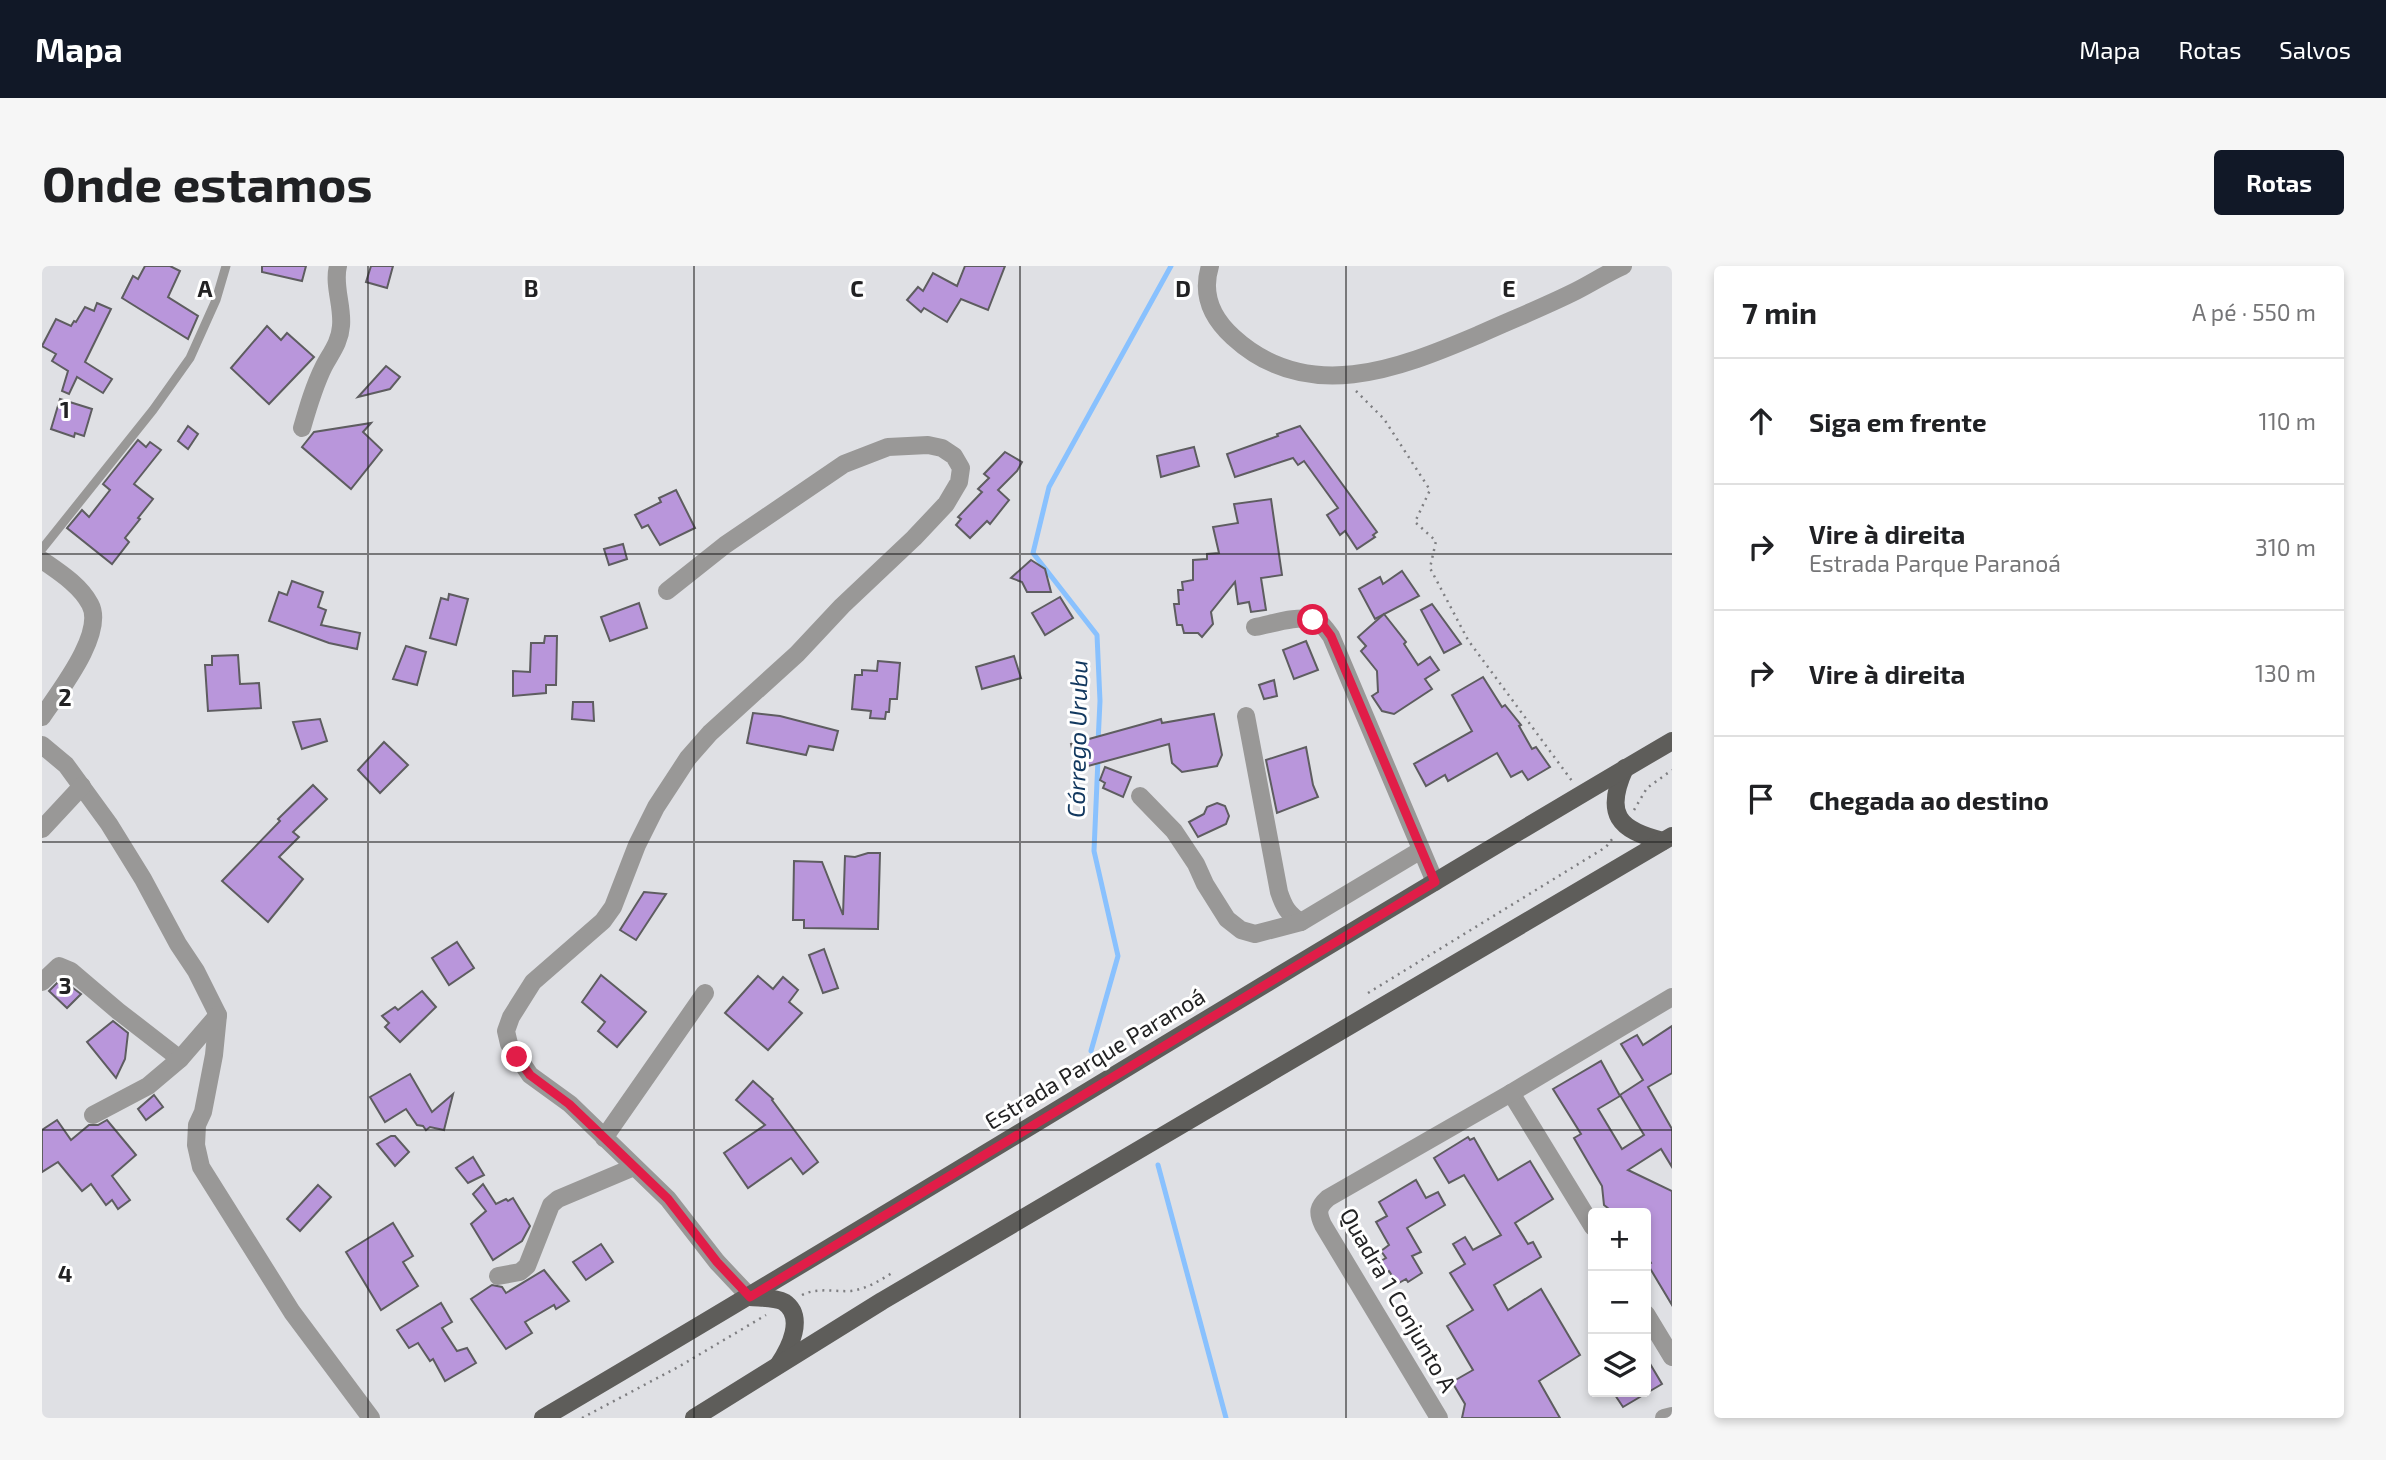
<!DOCTYPE html>
<html lang="pt">
<head>
<meta charset="utf-8">
<style>
  body { margin:0; font-family:"Exo 2",sans-serif; background:#f6f6f6; color:#202124 }
  .controls { position:absolute; right:21px; bottom:21px; display:grid; overflow:hidden; border-radius:7px; box-shadow:0 4px 10px #0003 }
  .controls button { width:63px; height:63px; display:grid; place-items:center; padding:0; border:0; border-bottom:2px solid #e0e0e0; background:#fff; color:#202124; font:35px sans-serif }
  .stop { position:absolute; width:21px; height:21px; margin:-16px; border:5px solid #e11d48; border-radius:50%; background:#fff }
  .stop.end { background:#e11d48; border-color:#fff; box-shadow:0 2px 7px #0008 }
  .list { margin:0; padding:0; list-style:none }
  h2 { display:flex; justify-content:space-between; align-items:center; height:91px; margin:0; padding:0 28px; font-size:30px }
  h2 small { font-size:23px; font-weight:400; color:#757577 }
  .list li { display:grid; grid-template-columns:46px 1fr auto; gap:21px; align-items:center; box-sizing:border-box; height:126px; padding:0 28px; border-top:2px solid #e0e0e0 }
  .list b { display:block; font-size:26px; white-space:nowrap }
  .list p { margin:0; font-size:23px; white-space:nowrap; color:#757577 }
  .list em { font-size:23px; font-style:normal; color:#757577 }
  .icon { flex:none; width:38px; height:38px; fill:none; stroke:currentColor; stroke-width:2; stroke-linecap:round; stroke-linejoin:round }
  .map { position:relative; flex:none; width:1630px; height:1152px; overflow:hidden; border-radius:7px }
  header { display:flex; align-items:center; gap:42px; box-sizing:border-box; height:98px; padding:0 35px; background:#111827; color:#fff }
  header strong { font-size:33px }
  nav { display:flex; gap:38px; margin-inline-start:auto; font-size:24px }
  .intro { display:flex; align-items:center; justify-content:space-between; box-sizing:border-box; height:168px; padding:0 42px }
  h1 { margin:0; font-size:49px }
  .button { padding:18px 32px; border-radius:7px; background:#111827; color:#fff; font-size:24px; font-weight:700 }
  main { display:flex; gap:42px; padding:0 42px }
  aside { flex:1; background:#fff; border-radius:7px; box-shadow:0 4px 10px #0003 }
  .map>svg:first-child { display:block }
</style>
</head>
<body>
<header>
<strong>Mapa</strong>
<nav><a>Mapa</a><a>Rotas</a><a>Salvos</a></nav>
</header>
<div class="intro"><h1>Onde estamos</h1><a class="button">Rotas</a></div>
<main>
<div class="map">
<svg width="1630" height="1152" viewBox="0 0 1630 1152">
  <rect width="100%" height="100%" fill="#dfe0e4"/>
  <g fill="none" stroke-linecap="round" stroke-linejoin="round">
    <g stroke="#89c1fe" stroke-width="5">
      <polyline points="1056,477 1058,435 1055,369 991,287 1007,221 1129,0"/>
      <polyline points="1049,785 1076,690 1052,585 1056,493"/>
      <polyline points="1116,899 1184,1152"/>
    </g>
  </g>
  <g fill="#b996db" stroke="#5e5d60" stroke-width="2">
    <polygon points="103,0 128,0 138,5 126,31 156,50 146,73 80,32 91,10 96,13"/>
    <polygon points="220,0 264,0 260,15 220,6"/>
    <polygon points="329,0 351,0 345,22 324,16"/>
    <polygon points="923,0 963,0 946,44 919,33 905,56 882,42 879,46 865,34 876,21 881,25 891,7 915,20"/>
    <polygon points="55,37 69,43 43,96 70,113 61,127 35,111 27,128 20,125 26,105 10,95 14,88 0,80 14,53 29,60 32,55 34,56 43,41 52,45"/>
    <polygon points="225,60 239,74 245,67 272,91 227,138 189,102"/>
    <polygon points="344,100 358,111 348,123 316,131"/>
    <polygon points="18,133 50,143 42,170 33,167 32,171 9,163"/>
    <polygon points="329,157 321,166 340,184 309,223 260,181 272,166"/>
    <polygon points="146,160 156,168 146,183 136,175"/>
    <polygon points="1258,160 1335,266 1331,269 1333,271 1315,283 1303,265 1298,269 1285,249 1296,242 1262,195 1256,199 1251,192 1193,211 1185,188 1236,170 1235,168"/>
    <polygon points="96,174 104,181 108,176 119,184 92,218 111,233 96,252 98,253 83,272 87,276 70,298 25,262 40,244 47,251 68,224 61,218"/>
    <polygon points="1152,181 1157,200 1119,211 1115,190"/>
    <polygon points="963,186 980,196 975,205 956,224 967,234 948,258 945,255 928,272 914,259 919,253 916,251 940,226 936,223 947,212 942,208"/>
    <polygon points="634,224 653,262 618,279 606,259 600,262 593,249 619,236 617,232"/>
    <polygon points="1229,233 1240,309 1219,312 1224,344 1209,346 1207,336 1196,338 1193,316 1169,346 1171,358 1160,371 1156,367 1142,367 1140,359 1135,359 1132,338 1137,338 1136,324 1141,324 1140,316 1151,314 1151,294 1165,293 1165,288 1177,287 1171,261 1196,257 1192,238"/>
    <polygon points="581,278 585,293 567,299 562,283"/>
    <polygon points="989,294 1003,303 1009,326 985,326 980,316 969,312"/>
    <polygon points="1360,305 1377,330 1333,353 1317,323 1338,311 1341,318"/>
    <polygon points="250,315 281,326 276,341 284,344 279,359 318,367 315,383 287,377 227,355 237,326 245,329"/>
    <polygon points="407,328 426,333 414,379 388,372 399,332 406,334"/>
    <polygon points="1018,331 1031,352 1003,369 990,347"/>
    <polygon points="597,337 605,362 568,375 559,351"/>
    <polygon points="1390,338 1419,378 1402,387 1379,344"/>
    <polygon points="1342,348 1364,376 1362,378 1376,399 1388,391 1397,404 1383,413 1390,423 1352,448 1340,445 1330,430 1336,426 1335,405 1319,385 1324,380 1316,371"/>
    <polygon points="503,370 515,370 514,419 504,419 504,427 471,430 471,405 488,406 489,377 502,377"/>
    <polygon points="1264,375 1276,404 1252,413 1241,384"/>
    <polygon points="364,380 384,386 375,419 351,413"/>
    <polygon points="196,389 198,418 217,417 219,442 166,445 163,399 170,399 170,390"/>
    <polygon points="972,390 979,412 940,423 934,401"/>
    <polygon points="836,395 858,397 855,433 848,433 847,446 844,446 843,453 828,452 829,445 810,443 813,409 820,409 820,404 835,405"/>
    <polygon points="1441,411 1460,441 1463,439 1479,459 1477,460 1490,483 1494,481 1508,501 1486,514 1480,505 1469,511 1455,487 1406,515 1403,509 1384,520 1372,498 1430,465 1410,429"/>
    <polygon points="1232,414 1235,430 1222,433 1217,419"/>
    <polygon points="531,436 551,436 552,455 530,453"/>
    <polygon points="711,447 738,450 796,465 791,484 767,480 764,489 705,477"/>
    <polygon points="1172,448 1180,489 1175,500 1140,506 1130,497 1127,478 1035,503 1029,478 1119,453 1120,457"/>
    <polygon points="278,453 285,475 260,483 251,456"/>
    <polygon points="342,476 366,499 338,527 316,504"/>
    <polygon points="1264,481 1271,519 1276,531 1235,547 1224,494"/>
    <polygon points="1063,501 1089,511 1081,531 1061,522 1063,517 1058,514"/>
    <polygon points="271,519 285,533 251,566 257,571 237,591 261,613 226,656 180,615 238,555 236,553"/>
    <polygon points="1175,537 1183,540 1187,550 1184,558 1156,571 1147,556 1162,548 1165,541"/>
    <polygon points="826,587 838,587 836,663 762,662 762,654 751,654 752,595 780,596 801,649 803,590 813,591"/>
    <polygon points="602,626 624,628 594,674 578,664"/>
    <polygon points="415,676 432,702 407,719 390,692"/>
    <polygon points="782,683 796,722 781,727 767,689"/>
    <polygon points="559,709 604,746 575,781 556,765 563,756 540,736"/>
    <polygon points="716,710 731,723 741,711 756,724 747,736 760,747 726,784 683,747"/>
    <polygon points="19,713 39,728 25,742 7,725"/>
    <polygon points="380,725 394,741 358,776 343,761 347,757 340,750 353,741 356,744"/>
    <polygon points="71,755 86,767 83,793 74,812 45,776"/>
    <polygon points="1630,760 1630,807 1606,821 1630,863 1630,901 1619,883 1586,904 1630,925 1630,1039 1606,999 1609,997 1604,989 1604,947 1572,947 1562,939 1560,920 1532,872 1539,868 1511,823 1559,795 1578,830 1556,843 1580,883 1602,869 1578,829 1601,814 1579,778 1595,769 1601,779"/>
    <polygon points="368,808 390,846 411,828 402,864 388,861 384,864 381,860 375,859 364,843 343,856 328,831"/>
    <polygon points="711,815 731,833 730,834 776,896 761,908 749,892 706,922 682,887 723,859 694,834"/>
    <polygon points="112,829 121,841 104,854 96,843"/>
    <polygon points="15,854 29,874 47,859 56,859 65,854 94,889 70,910 88,934 76,943 70,934 64,939 49,918 40,925 16,896 0,906 0,864"/>
    <polygon points="349,870 353,870 367,886 353,900 335,878"/>
    <polygon points="1426,871 1428,874 1432,872 1456,914 1488,895 1511,933 1473,957 1486,978 1491,976 1499,991 1452,1019 1466,1044 1499,1023 1538,1089 1497,1115 1518,1152 1420,1152 1423,1138 1410,1116 1431,1104 1405,1060 1431,1044 1408,1007 1423,998 1411,978 1423,971 1431,984 1459,969 1422,909 1407,917 1392,892"/>
    <polygon points="431,891 442,909 426,917 414,902"/>
    <polygon points="1374,914 1384,932 1396,926 1403,939 1365,962 1379,986 1370,990 1380,1007 1366,1016 1364,1013 1355,1018 1347,1005 1343,1007 1337,996 1344,992 1339,985 1347,979 1334,956 1345,950 1337,936"/>
    <polygon points="441,918 454,938 464,933 466,935 471,932 488,960 480,975 451,994 429,958 444,945 431,928"/>
    <polygon points="276,919 289,931 258,965 245,953"/>
    <polygon points="351,957 371,990 361,996 376,1020 339,1044 304,986"/>
    <polygon points="559,978 571,996 544,1014 531,996"/>
    <polygon points="502,1004 527,1035 514,1043 512,1039 483,1056 490,1067 464,1083 429,1033 450,1019 460,1021 464,1027"/>
    <polygon points="399,1037 410,1056 400,1062 415,1085 425,1082 434,1097 403,1115 391,1093 388,1095 376,1077 367,1082 355,1064"/>
    <polygon points="1604,1091 1620,1118 1581,1141 1571,1126 1604,1126"/>
  </g>
  <g fill="none" stroke-linecap="round" stroke-linejoin="round">
    <g stroke="#7e7e81" stroke-width="2.5" stroke-dasharray="2 5" stroke-linecap="butt">
      <polyline points="1314,125 1342,153 1388,224 1373,256 1394,275 1388,302 1426,374 1530,515"/>
      <polyline points="1592,544 1605,522 1630,504"/>
      <polyline points="1326,727 1564,581 1571,572"/>
      <path d="M 760,1029 C 776,1021 792,1026 809,1025 C 824,1023 837,1015 850,1007"/>
      <polyline points="540,1152 638,1100 724,1049"/>
    </g>
    <polyline stroke="#999897" stroke-width="9" points="0,283 111,144 148,92 174,34 184,0"/>
    <g stroke="#999897" stroke-width="18">
      <path d="M 1168,0 C 1159,29 1170,52 1191,71 C 1265,139 1356,103 1436,69 C 1469,54 1502,41 1534,25 C 1550,17 1565,7 1581,0"/>
      <path d="M 260,162 C 266,141 272,120 282,100 C 289,87 298,76 299,60 C 301,40 291,19 296,0"/>
      <path d="M 0,294 C 17,306 38,319 48,338 C 64,367 16,427 0,451"/>
      <polyline points="625,325 683,279 802,198 846,181 886,179 900,182 912,190 919,202 917,216 904,238 872,272 800,340 755,388 668,467 646,492 614,541 595,579 571,641 561,655 491,716 469,751 464,765 467,778 488,809 528,838 626,933 675,996 708,1031"/>
      <path d="M 1213,361 C 1230,358 1255,349 1272,354 C 1280,356 1284,364 1289,370 L 1393,616"/>
      <path d="M 1204,450 L 1237,626 C 1242,641 1246,648 1259,656 L 1379,584"/>
      <polyline points="0,479 24,499 67,558 101,613 136,678 154,705 176,749 172,789 161,846 155,859 154,879 159,901 250,1046 329,1152"/>
      <polyline points="1098,530 1132,565 1154,598 1163,618 1185,653 1199,664 1213,668 1259,656"/>
      <polyline points="0,563 40,520"/>
      <polyline points="0,716 17,700 29,705 76,745 138,793"/>
      <polyline points="1469,827 1551,961"/>
      <polyline points="51,849 106,820 138,793 176,749"/>
      <polyline points="562,872 663,727"/>
      <polyline points="456,1010 478,1006 485,1000 509,939 516,933 592,901"/>
      <polyline points="1604,1048 1630,1091"/>
      <path d="M 1397,1152 L 1281,959 C 1275,946 1276,941 1286,932 L 1469,827 L 1630,731"/>
      <polyline points="1622,1152 1630,1150"/>
    </g>
    <g stroke="#5e5d5a" stroke-width="18">
      <path d="M 1583,502 C 1562,548 1576,564 1621,575"/>
      <path d="M 708,1031 C 718,1032 733,1031 742,1036 C 764,1051 747,1083 737,1098"/>
      <path d="M 501,1152 C 880,930 1251,697 1630,475"/>
      <polyline points="652,1152 840,1035 1630,570"/>
    </g>
  </g>
  <g fill="none" stroke-linecap="round" stroke-linejoin="round">
    <polyline stroke="#e11d48" stroke-width="9" points="475,791 488,809 527,838 626,933 675,996 708,1031 1393,616 1289,370 1280,358 1271,354"/>
  </g>
  <path fill="none" stroke="#222223" stroke-width="2" stroke-opacity="0.55" d="M 326,0 L 326,1152M 652,0 L 652,1152M 978,0 L 978,1152M 1304,0 L 1304,1152M 0,288 L 1630,288M 0,576 L 1630,576M 0,864 L 1630,864"/>
  <g text-anchor="middle" stroke-width="6" stroke-linejoin="round" paint-order="stroke">
    <g font-size="23" fill="#222223" stroke="#fff">
      <text transform="translate(1053 793) rotate(-31)" y="8">Estrada Parque Paranoá</text>
      <text transform="translate(1356 1034) rotate(60)" y="8">Quadra 1 Conjunto A</text>
    </g>
    <g font-size="24" font-style="italic" fill="#12385f" stroke="#fff">
      <text transform="translate(1036 473) rotate(-89)" y="8">Córrego Urubu</text>
    </g>
  </g>
  <g font-size="23" text-anchor="middle" font-weight="bold" fill="#222223" stroke="#fff" stroke-width="6" stroke-linejoin="round" paint-order="stroke">
    <text x="163" y="31">A</text>
    <text x="489" y="31">B</text>
    <text x="815" y="31">C</text>
    <text x="1141" y="31">D</text>
    <text x="1467" y="31">E</text>
    <text x="23" y="152">1</text>
    <text x="23" y="440">2</text>
    <text x="23" y="728">3</text>
    <text x="23" y="1016">4</text>
  </g>
</svg>
<div class="controls">
<button>+</button>
<button>−</button>
<button><svg class="icon" aria-label="layers" viewBox="0 0 24 24"><path d="M12 4l9 5-9 5-9-5zM3 14l9 5 9-5"/></svg></button>
</div>
<div class="stop" style="left:1271px;top:354px"></div>
<div class="stop end" style="left:475px;top:791px"></div>
</div>
<aside>
<h2>7 min<small>A pé · 550 m</small></h2>
<ul class="list">
<li><svg class="icon" aria-label="ahead" viewBox="0 0 24 24"><path d="M12 20V5M6 11l6-6 6 6"/></svg><div><b>Siga em frente</b></div><em>110 m</em></li>
<li><svg class="icon" aria-label="right" viewBox="0 0 24 24"><path d="M7 20v-9h11M14 6l5 5-5 5"/></svg><div><b>Vire à direita</b><p>Estrada Parque Paranoá</p></div><em>310 m</em></li>
<li><svg class="icon" aria-label="right" viewBox="0 0 24 24"><path d="M7 20v-9h11M14 6l5 5-5 5"/></svg><div><b>Vire à direita</b></div><em>130 m</em></li>
<li><svg class="icon" aria-label="arrive" viewBox="0 0 24 24"><path d="M6 21V4h12l-3 4 3 4H6"/></svg><div><b>Chegada ao destino</b></div></li>
</ul>
</aside>
</main>
</body>
</html>
